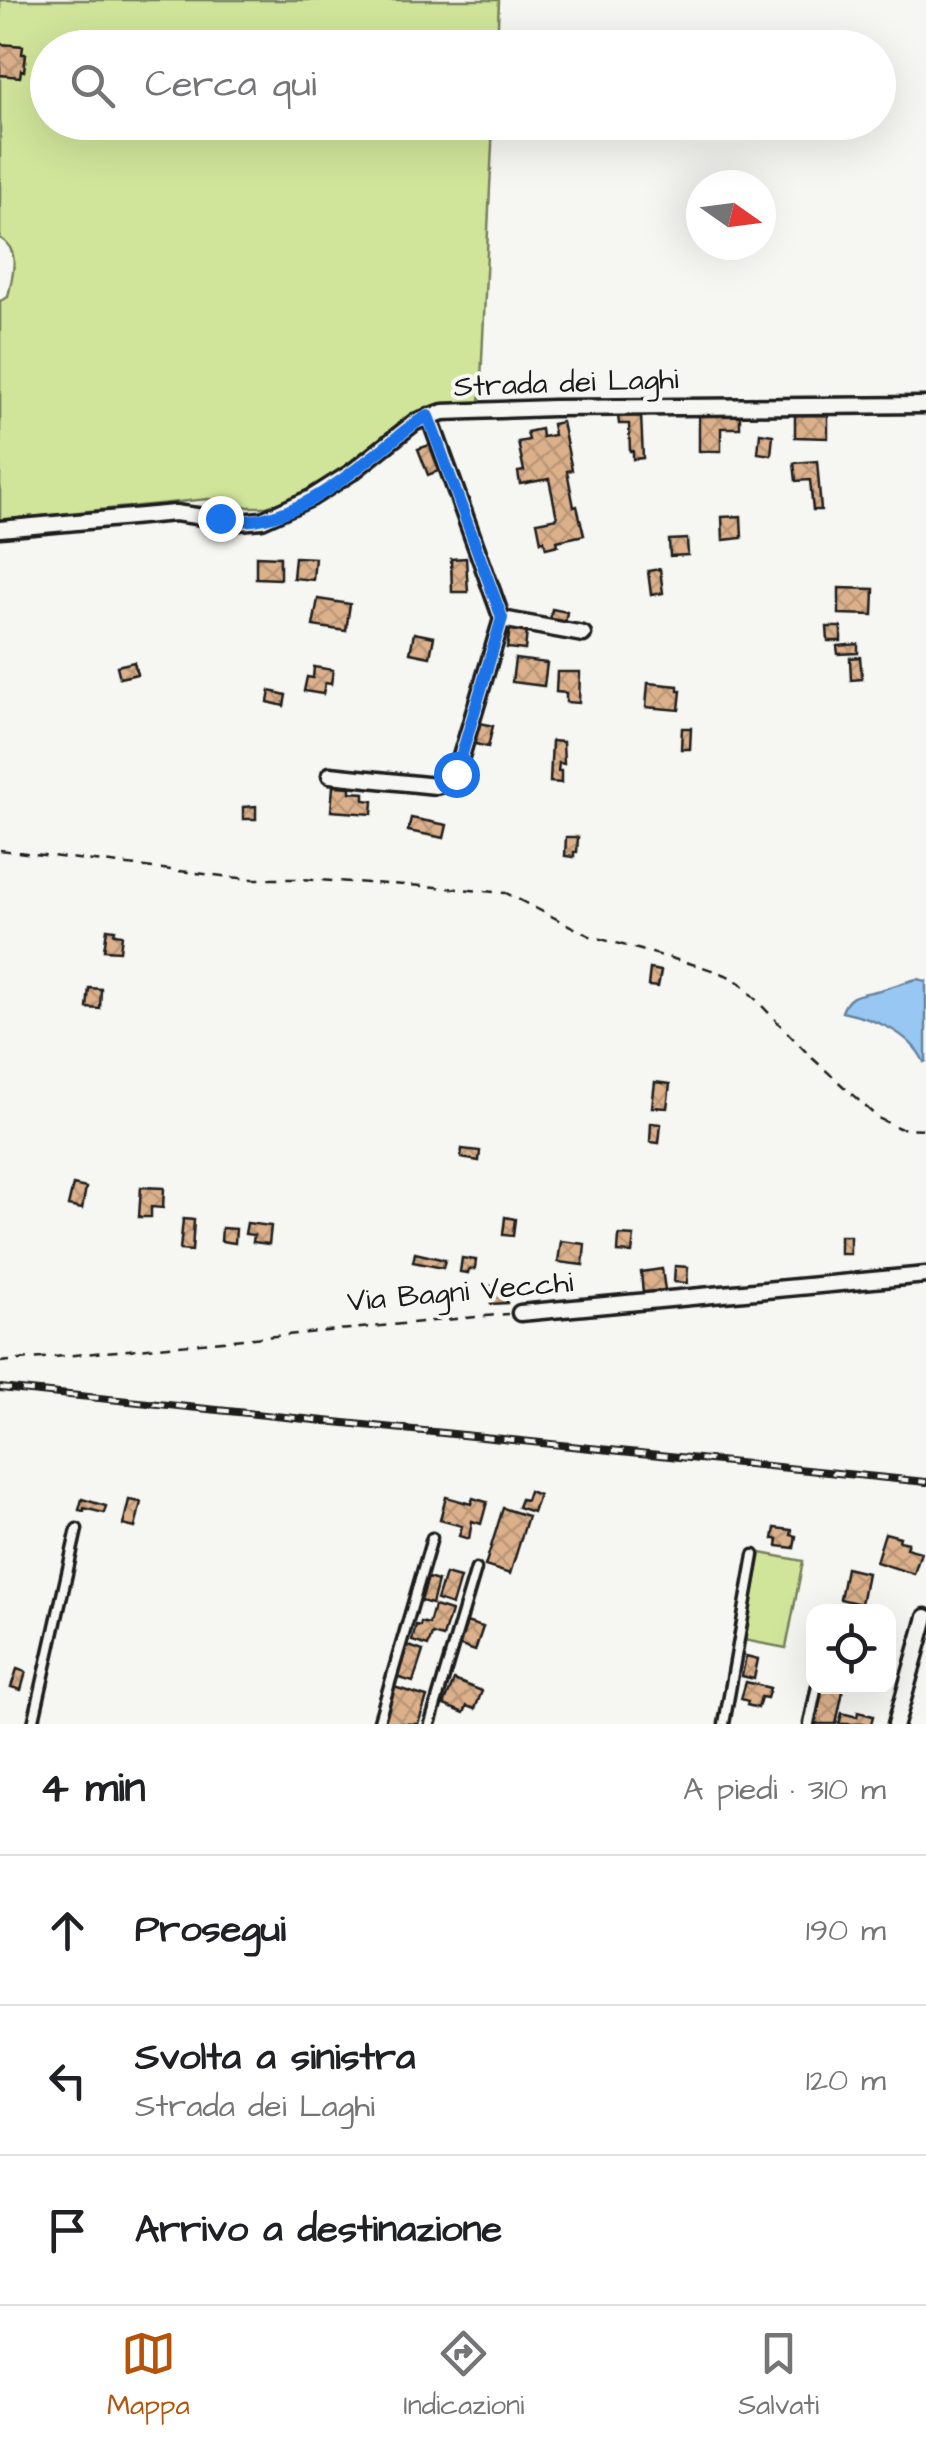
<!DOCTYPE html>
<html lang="it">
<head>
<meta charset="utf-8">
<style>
  body { margin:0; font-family:"Architects Daughter",sans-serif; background:#f6f6f6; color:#202124 }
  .controls { position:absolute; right:30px; bottom:30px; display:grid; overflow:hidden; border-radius:20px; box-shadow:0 10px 40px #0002 }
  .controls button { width:90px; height:90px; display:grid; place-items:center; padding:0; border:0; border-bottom:2px solid #e0e0e0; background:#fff; color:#202124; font:50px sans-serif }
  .compass { position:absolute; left:686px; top:170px; width:90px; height:90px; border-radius:50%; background:#fff; box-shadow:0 10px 40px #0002; rotate:104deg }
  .stop { position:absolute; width:30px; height:30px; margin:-22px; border:8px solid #1a73e8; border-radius:50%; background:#fff }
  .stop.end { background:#1a73e8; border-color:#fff; box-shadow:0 2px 10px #0008 }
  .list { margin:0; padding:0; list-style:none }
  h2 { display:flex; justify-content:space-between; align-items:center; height:130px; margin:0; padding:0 40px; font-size:42px }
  h2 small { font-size:32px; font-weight:400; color:#757577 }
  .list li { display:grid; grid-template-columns:65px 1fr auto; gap:30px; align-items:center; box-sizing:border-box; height:150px; padding:0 40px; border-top:2px solid #e0e0e0 }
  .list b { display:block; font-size:38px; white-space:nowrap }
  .list p { margin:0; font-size:32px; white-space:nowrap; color:#757577 }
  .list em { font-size:32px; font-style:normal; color:#757577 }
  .icon { flex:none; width:55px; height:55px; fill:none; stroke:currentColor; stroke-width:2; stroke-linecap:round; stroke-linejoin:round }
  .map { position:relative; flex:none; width:926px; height:1724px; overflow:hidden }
  .search { position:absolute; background:#fff; box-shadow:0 10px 40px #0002; left:30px; right:30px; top:30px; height:110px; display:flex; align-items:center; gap:25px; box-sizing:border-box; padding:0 35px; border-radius:55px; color:#757577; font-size:38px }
  .sheet { height:580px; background:#fff }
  nav { display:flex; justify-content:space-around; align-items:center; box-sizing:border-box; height:140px; border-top:2px solid #e0e0e0; background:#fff; font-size:28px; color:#757577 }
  nav a { display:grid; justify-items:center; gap:5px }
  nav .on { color:#b45309 }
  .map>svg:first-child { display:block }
</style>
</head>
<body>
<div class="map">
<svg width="926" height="1724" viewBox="0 0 926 1724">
  <defs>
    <pattern id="building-cross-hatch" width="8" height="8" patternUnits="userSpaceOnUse" patternTransform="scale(2.5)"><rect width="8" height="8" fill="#dbb08b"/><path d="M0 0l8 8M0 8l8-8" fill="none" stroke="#bb9777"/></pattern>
  </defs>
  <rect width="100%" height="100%" fill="#f6f6f2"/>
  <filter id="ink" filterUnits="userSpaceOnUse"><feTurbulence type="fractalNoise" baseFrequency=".01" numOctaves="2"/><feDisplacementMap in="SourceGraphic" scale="20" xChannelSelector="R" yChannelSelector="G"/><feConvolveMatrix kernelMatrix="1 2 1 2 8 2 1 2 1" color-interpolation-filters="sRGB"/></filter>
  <g filter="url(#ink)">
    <g fill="#d0e59a" stroke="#76805b" stroke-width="2.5">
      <path d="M 0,0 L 499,0 L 497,47 L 48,48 L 48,122 L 493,123 L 480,402 L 432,409 L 412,417 L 380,445 L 324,482 L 283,502 L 266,507 L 249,507 L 208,499 L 0,520 L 0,301 L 8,297 C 12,276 22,251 0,238 Z"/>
      <polygon points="761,1553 803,1561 786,1648 744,1640"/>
    </g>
    <path fill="#97c7f2" stroke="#66839c" stroke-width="2.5" d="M 917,979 L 926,981 L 926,1061 L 924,1062 C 909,1031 874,1019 842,1012 C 848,994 859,995 876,991 C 889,988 903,982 917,979 Z"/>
    <g fill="url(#building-cross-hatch)" stroke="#1c1c1c" stroke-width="2.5">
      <polygon points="0,44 23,46 22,54 26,54 24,71 21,70 20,77 0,75"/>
      <polygon points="699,414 740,414 740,428 721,428 721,451 699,451"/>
      <polygon points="641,415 643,458 633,459 633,451 630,451 629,424 619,424 618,416"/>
      <polygon points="795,415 828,415 828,438 795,437"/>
      <polygon points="562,422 572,470 567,471 574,507 577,506 584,535 557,541 558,545 546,548 544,540 541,542 537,522 557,518 549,479 520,484 518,472 524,471 518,442 529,440 527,432 541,429 542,437 554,435 552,424"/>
      <polygon points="760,433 773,435 771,455 758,453"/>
      <polygon points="432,444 441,470 428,475 418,449"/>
      <polygon points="817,461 821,510 813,510 810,480 796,481 794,463"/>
      <polygon points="741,516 742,538 723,540 722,517"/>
      <polygon points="687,539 688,555 670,556 669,540"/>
      <polygon points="256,556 280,557 280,579 256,578"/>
      <polygon points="295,557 315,558 313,580 293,578"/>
      <polygon points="466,558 468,592 452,592 451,559"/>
      <polygon points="660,569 663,593 651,595 648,571"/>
      <polygon points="839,588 874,589 873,615 839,614"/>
      <polygon points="318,599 350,604 346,631 313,626"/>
      <polygon points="552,609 567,612 565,624 550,621"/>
      <polygon points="827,627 841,627 841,641 828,641"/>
      <polygon points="510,629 527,631 525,650 507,648"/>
      <polygon points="414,633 434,637 430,657 410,653"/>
      <polygon points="858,644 858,653 838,654 837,646"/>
      <polygon points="860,657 862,679 851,680 850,658"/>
      <polygon points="515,659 547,663 544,686 512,682"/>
      <polygon points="134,662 137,674 120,678 117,666"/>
      <polygon points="314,667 333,670 331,684 325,683 323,694 304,691 307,677 313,678"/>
      <polygon points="557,672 580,672 579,703 566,702 566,693 556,692"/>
      <polygon points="648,683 678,686 678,691 681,691 679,710 646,707"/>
      <polygon points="270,691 286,695 284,706 268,702"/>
      <polygon points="476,722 493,726 488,747 471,743"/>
      <polygon points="682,728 691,728 690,749 681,749"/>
      <polygon points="552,741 563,742 564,764 559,763 558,771 561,771 561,783 550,782"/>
      <polygon points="333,786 350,787 350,792 364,793 364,800 373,801 372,814 331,811"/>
      <polygon points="256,806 256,819 243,819 243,807"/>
      <polygon points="411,818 447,825 444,838 408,831"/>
      <polygon points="566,837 578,837 577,852 574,852 574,857 565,856"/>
      <polygon points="107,929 115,930 114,934 122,935 120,951 104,950"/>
      <polygon points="650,969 661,971 658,987 648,986"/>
      <polygon points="89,988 101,989 100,1009 87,1008"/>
      <polygon points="655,1082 670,1084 667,1108 652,1107"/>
      <polygon points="651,1123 661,1124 659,1143 650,1142"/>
      <polygon points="462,1149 480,1151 479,1161 461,1158"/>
      <polygon points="73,1185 86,1188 82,1209 68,1206"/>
      <polygon points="141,1187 164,1188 163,1208 151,1207 151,1217 139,1217"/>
      <polygon points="505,1217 515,1219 513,1236 503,1235"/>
      <polygon points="183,1219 194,1220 192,1251 180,1250"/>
      <polygon points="247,1223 271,1226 269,1244 253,1242 254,1235 245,1234"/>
      <polygon points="222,1228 236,1229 235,1243 221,1241"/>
      <polygon points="619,1235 634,1236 632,1253 618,1252"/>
      <rect x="840" y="1236" width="10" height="18"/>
      <polygon points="561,1241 585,1244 583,1265 558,1262"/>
      <polygon points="415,1253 445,1260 443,1268 413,1262"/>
      <polygon points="462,1258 476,1260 475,1269 469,1269 468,1273 460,1272"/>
      <polygon points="675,1266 688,1267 687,1283 674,1282"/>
      <polygon points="662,1269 665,1290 643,1293 641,1272"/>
      <polygon points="490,1286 507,1286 507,1303 491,1304"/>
      <polygon points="529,1491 539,1495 533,1512 518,1507 521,1499 526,1500"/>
      <polygon points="446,1497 471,1504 473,1498 487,1502 481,1524 472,1521 469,1539 459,1536 462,1526 440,1520"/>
      <polygon points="82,1499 106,1506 104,1513 84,1508 84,1511 79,1510"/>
      <polygon points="129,1500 141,1502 135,1528 123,1525"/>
      <polygon points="503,1508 528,1516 510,1574 485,1566"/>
      <polygon points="775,1528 792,1530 791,1535 796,1536 794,1548 777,1546 778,1539 773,1539"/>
      <polygon points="885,1533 900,1537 899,1541 908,1543 906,1548 921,1552 914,1574 876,1562"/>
      <polygon points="846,1568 867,1573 861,1604 840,1599"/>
      <polygon points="445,1574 460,1578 452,1605 437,1600"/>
      <polygon points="428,1578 438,1581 432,1604 421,1601"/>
      <polygon points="434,1606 451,1611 443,1637 432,1634 428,1646 412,1641 416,1625 420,1626 421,1622 429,1624"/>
      <polygon points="466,1622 483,1627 475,1651 458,1645"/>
      <polygon points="406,1645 423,1651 413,1682 396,1677"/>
      <polygon points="746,1656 758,1659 754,1679 742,1676"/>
      <polygon points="17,1669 26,1672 21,1690 11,1687"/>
      <polygon points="454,1680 482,1691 475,1709 467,1706 464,1713 444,1705"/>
      <polygon points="746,1682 770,1688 767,1698 761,1697 758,1708 747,1705 748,1701 741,1699"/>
      <polygon points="821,1686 844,1686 836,1724 813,1724"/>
      <polygon points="394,1687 427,1697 418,1724 383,1723"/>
      <polygon points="858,1712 873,1716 871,1724 839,1724 842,1713 857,1717"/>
    </g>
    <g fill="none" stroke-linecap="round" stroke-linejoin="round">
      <defs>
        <g id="service">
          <polyline points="33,1724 77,1529"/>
          <polyline points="378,1724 432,1538"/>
          <polyline points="430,1724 476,1569"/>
          <polyline points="724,1724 754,1555"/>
          <polyline points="809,1724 817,1686"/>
        </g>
        <g id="minor">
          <polyline points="0,529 175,513 239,522 262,520 311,498 352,472 415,422 443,412 553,408 926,405"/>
          <polyline points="502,619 583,634"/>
          <polyline points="330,775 436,786 450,782 457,770 502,619 429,416"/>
          <polyline points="520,1313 926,1275"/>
          <polyline points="896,1724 926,1617"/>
        </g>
      </defs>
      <use href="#service" stroke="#1c1c1c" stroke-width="15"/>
      <use href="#minor" stroke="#1c1c1c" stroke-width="21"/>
      <g stroke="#1c1c1c" stroke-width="2.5" stroke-dasharray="10 8" stroke-linecap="butt">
        <polyline points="0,850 248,879 298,879 424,886 506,893 590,936 703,967 726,975 740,983 809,1055 878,1118 899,1128 926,1129"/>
        <polyline points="0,1362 508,1314"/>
      </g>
      <use href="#service" stroke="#f6f6f2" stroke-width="8"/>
      <use href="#minor" stroke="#f6f6f2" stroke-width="14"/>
      <defs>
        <polyline id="rail" points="0,1388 926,1482"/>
      </defs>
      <use href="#rail" stroke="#1c1c1c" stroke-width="8"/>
      <use href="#rail" stroke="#f6f6f2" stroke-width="4" stroke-dasharray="11" stroke-linecap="butt"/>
    </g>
  </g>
  <g fill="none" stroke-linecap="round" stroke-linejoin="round" filter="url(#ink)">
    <path stroke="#1a73e8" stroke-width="12" d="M 220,518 C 280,533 340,482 385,447 C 399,436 412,423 428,416 L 502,618 L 456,774"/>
  </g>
  <g text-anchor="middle" stroke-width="8" stroke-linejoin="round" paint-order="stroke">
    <g font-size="30" fill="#1c1c1c" stroke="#f6f6f2">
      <text transform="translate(566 382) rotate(-2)" y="10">Strada dei Laghi</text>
      <text transform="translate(460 1291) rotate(-5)" y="10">Via Bagni Vecchi</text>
    </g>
  </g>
</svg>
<div class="controls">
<button><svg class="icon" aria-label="locate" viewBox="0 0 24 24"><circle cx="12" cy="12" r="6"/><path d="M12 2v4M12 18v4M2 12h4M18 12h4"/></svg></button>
</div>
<svg class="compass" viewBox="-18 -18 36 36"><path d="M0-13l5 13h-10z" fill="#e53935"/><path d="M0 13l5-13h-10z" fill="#757577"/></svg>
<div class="stop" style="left:456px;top:774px"></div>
<div class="stop end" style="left:220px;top:518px"></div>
<div class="search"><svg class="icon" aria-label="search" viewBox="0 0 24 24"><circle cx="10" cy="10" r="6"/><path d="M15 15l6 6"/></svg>Cerca qui</div>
</div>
<section class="sheet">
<h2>4 min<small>A piedi · 310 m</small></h2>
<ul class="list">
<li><svg class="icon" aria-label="ahead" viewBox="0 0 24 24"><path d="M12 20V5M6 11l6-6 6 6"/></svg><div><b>Prosegui</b></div><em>190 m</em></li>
<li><svg class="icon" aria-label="left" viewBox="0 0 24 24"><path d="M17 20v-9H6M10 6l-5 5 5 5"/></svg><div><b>Svolta a sinistra</b><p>Strada dei Laghi</p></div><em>120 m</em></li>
<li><svg class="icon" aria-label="arrive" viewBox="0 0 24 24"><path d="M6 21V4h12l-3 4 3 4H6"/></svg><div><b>Arrivo a destinazione</b></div></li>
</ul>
</section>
<nav>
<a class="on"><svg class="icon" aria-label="map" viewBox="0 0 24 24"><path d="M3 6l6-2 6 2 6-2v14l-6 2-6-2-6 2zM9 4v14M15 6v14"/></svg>Mappa</a>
<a><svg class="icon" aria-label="directions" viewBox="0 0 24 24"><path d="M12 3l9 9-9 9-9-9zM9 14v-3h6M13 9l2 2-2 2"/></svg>Indicazioni</a>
<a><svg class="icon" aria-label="saved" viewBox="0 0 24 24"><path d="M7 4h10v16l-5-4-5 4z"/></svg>Salvati</a>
</nav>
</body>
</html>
